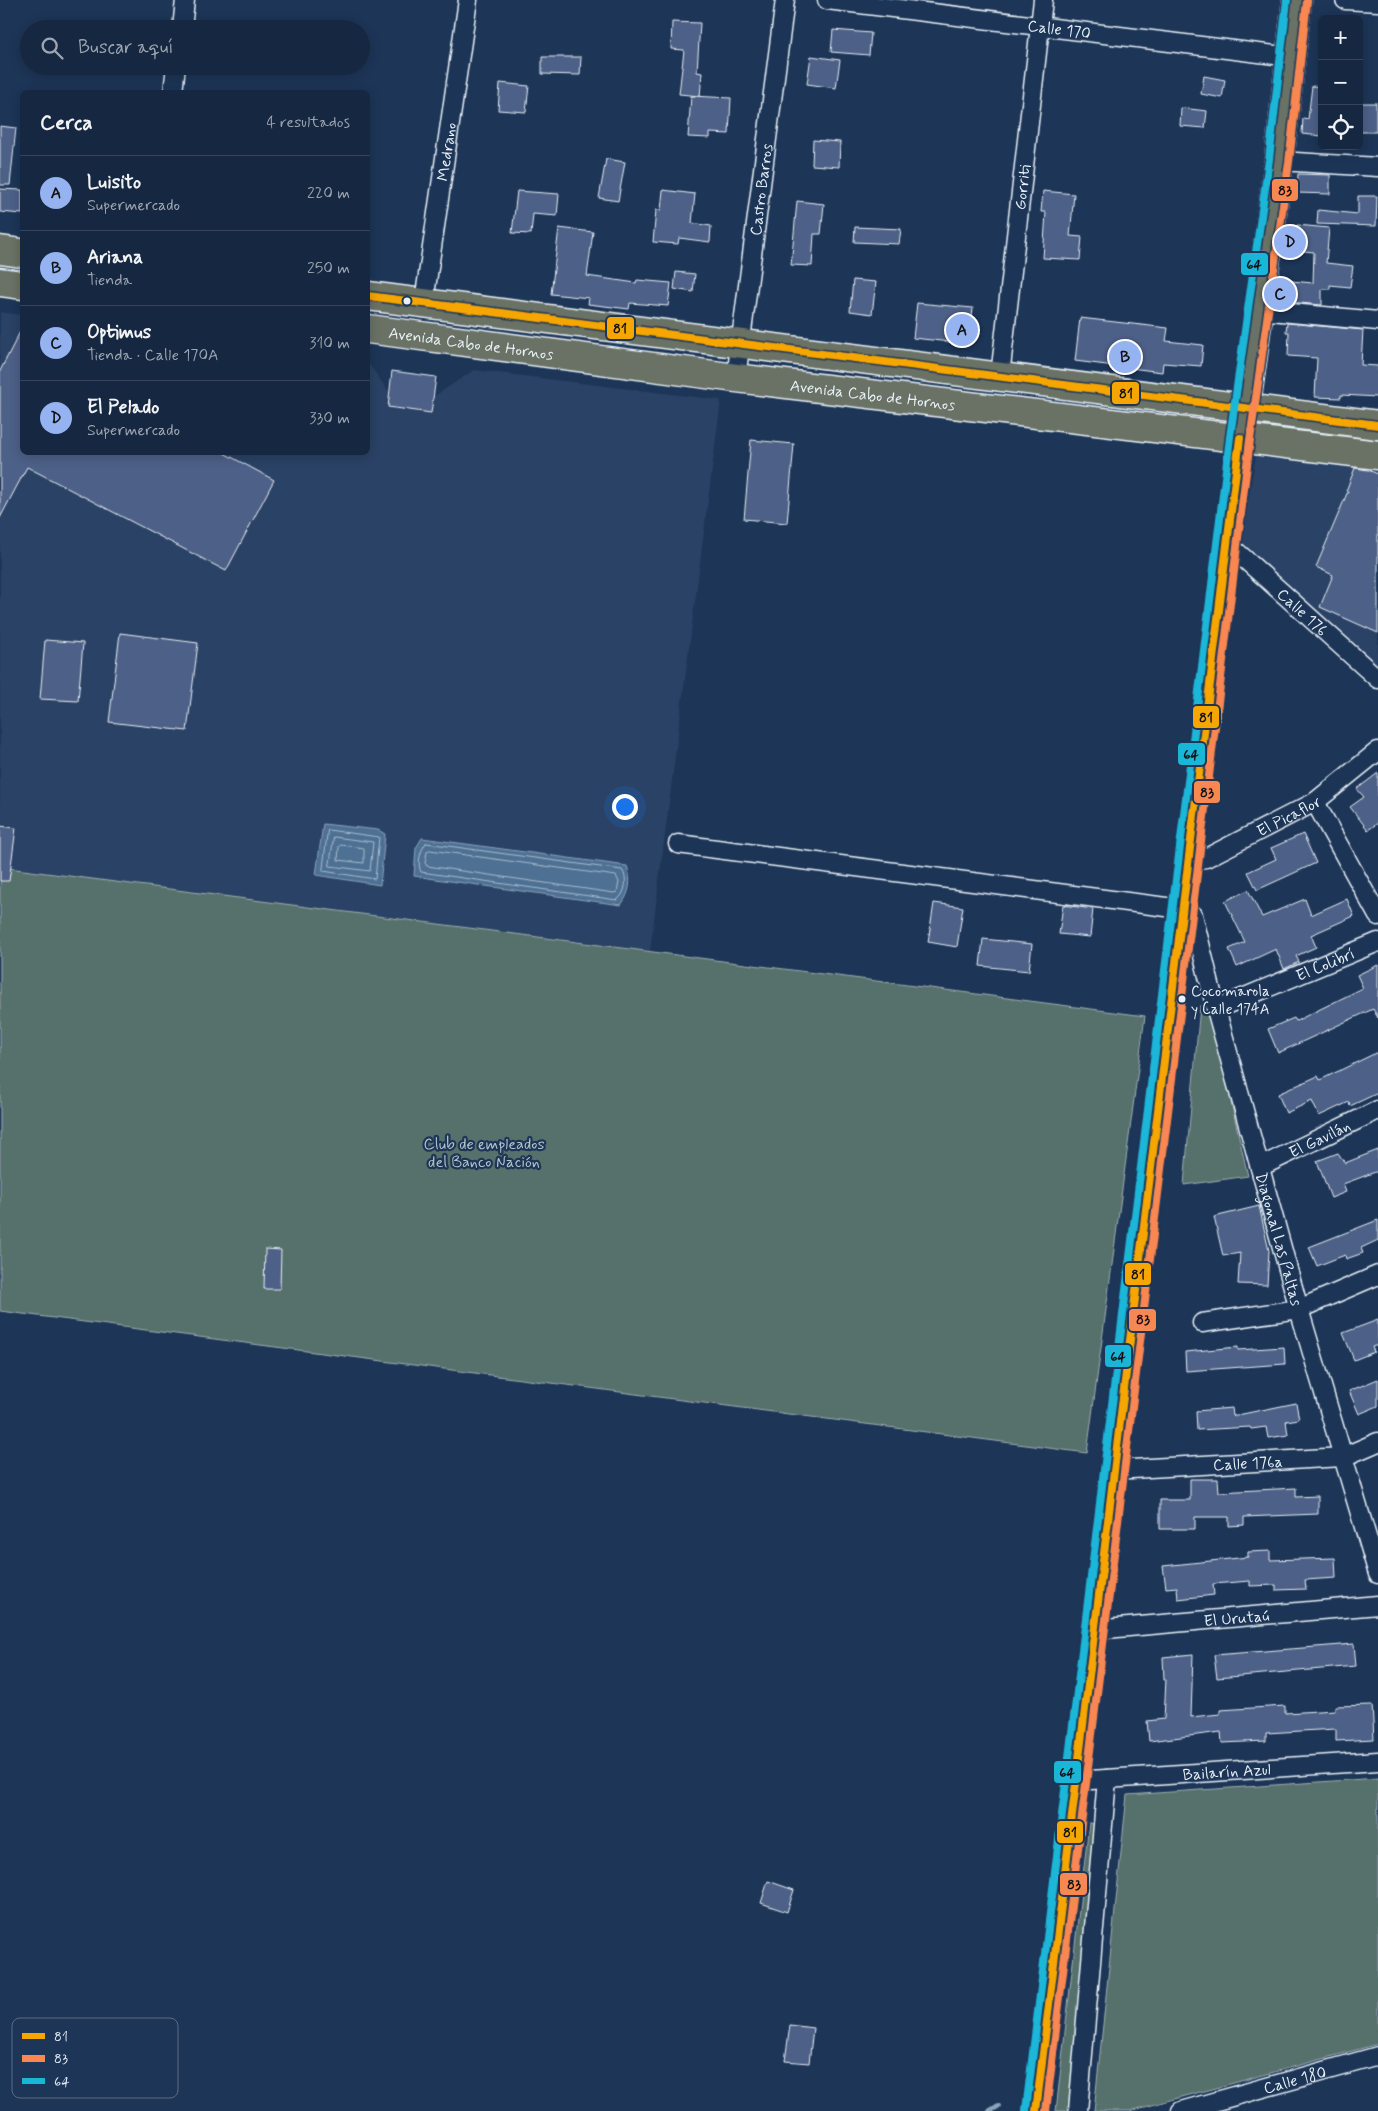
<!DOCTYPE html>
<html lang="es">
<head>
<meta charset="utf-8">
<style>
  body { margin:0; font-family:Mynerve,sans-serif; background:#1f3048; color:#f1f3f6 }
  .controls { position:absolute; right:15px; top:15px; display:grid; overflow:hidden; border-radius:8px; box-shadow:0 2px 12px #0003 }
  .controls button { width:45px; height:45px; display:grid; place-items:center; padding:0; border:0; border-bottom:1px solid #35445a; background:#162841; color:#f1f3f6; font:25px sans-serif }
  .you { position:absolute; left:624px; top:806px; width:18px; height:18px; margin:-12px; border:4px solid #fff; border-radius:50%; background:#1a73e8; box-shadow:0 0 0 8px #1a73e833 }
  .badge { display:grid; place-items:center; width:32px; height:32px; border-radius:50%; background:#95b2f1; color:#111; font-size:16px; font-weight:700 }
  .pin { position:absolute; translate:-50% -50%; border:2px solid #fff; box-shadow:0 1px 5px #0006 }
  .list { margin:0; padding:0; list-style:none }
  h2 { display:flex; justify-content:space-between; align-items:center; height:65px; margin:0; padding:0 20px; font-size:21px }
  h2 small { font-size:16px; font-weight:400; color:#9ea6b1 }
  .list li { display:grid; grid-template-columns:32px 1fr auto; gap:15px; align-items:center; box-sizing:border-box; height:75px; padding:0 20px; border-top:1px solid #35445a }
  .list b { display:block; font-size:19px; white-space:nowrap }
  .list p { margin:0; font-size:16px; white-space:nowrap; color:#9ea6b1 }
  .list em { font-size:16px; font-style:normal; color:#9ea6b1 }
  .icon { flex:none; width:28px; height:28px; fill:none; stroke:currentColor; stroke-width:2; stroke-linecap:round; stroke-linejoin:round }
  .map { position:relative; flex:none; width:1378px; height:2111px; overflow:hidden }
  .search { position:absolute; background:#162841; box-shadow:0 2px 12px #0003; left:20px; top:20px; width:350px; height:55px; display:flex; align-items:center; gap:12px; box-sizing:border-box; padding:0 18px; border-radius:28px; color:#9ea6b1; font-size:19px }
  .panel { position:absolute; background:#162841; box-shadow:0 2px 12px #0003; left:20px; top:90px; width:350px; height:365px; border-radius:8px }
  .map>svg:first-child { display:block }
</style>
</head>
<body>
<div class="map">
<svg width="1378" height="2111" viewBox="0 0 1378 2111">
  <rect width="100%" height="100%" fill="#1d3557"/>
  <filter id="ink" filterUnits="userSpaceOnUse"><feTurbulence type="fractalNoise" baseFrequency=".02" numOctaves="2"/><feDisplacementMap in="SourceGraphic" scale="10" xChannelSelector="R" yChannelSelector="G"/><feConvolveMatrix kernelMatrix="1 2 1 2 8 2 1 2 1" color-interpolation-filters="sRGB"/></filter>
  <g filter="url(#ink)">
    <g fill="#2c4265">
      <polygon points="0,312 22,315 22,452 368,452 368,363 389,392 433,397 474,370 721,400 650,951 0,867"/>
      <polygon points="1257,451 1378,462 1378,679 1238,553"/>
    </g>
    <g fill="#57706c" stroke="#a0b0b2">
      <polygon points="0,867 1145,1016 1087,1453 0,1311"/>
      <polygon points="1200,1006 1209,1006 1248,1176 1184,1185"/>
      <polygon points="1378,1778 1378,2044 1130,2111 1094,2111 1127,1795"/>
      <polygon points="1089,1823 1101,1824 1069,2111 1056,2111"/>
    </g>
    <g fill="#4d6f93" stroke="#8ba3bb">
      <polygon points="323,824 378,830 385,834 380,885 316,875"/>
      <path d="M 422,838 L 627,866 C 632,881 630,893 621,905 L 414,876 L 416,848 Z"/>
    </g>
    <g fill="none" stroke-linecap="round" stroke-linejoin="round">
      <g stroke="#aabdd0" stroke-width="1">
        <polygon points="328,830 379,837 375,879 323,871"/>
        <polygon points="334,837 373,842 370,871 330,866"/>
        <path d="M 426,843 L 622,870 C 628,878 626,894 617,900 L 421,872 C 417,864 420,850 426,843 Z"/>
        <polygon points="341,845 364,848 364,863 338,860 339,847"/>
        <polygon points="430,850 616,876 619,882 617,892 614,893 427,866 425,863 427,852"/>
      </g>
      <polyline stroke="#8ba3bb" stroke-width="5.5" points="990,2111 998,2106"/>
    </g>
    <g fill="#4e6087" stroke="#e8f1f8">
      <polygon points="672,22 700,23 697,72 702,73 700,96 679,94 684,50 671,49"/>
      <polygon points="833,30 871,33 869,55 831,52"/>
      <polygon points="811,56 840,60 836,88 807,84"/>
      <polygon points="542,57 581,57 580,75 542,74"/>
      <polygon points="1204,76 1225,80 1222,98 1201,94"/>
      <polygon points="500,83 529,86 526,112 498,110"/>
      <polygon points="1312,86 1322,87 1322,136 1302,134 1303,118 1308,119"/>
      <polygon points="691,96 731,98 729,134 710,133 710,138 688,137"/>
      <rect x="1359" y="103" width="17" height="29"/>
      <polygon points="1181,108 1207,111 1205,128 1180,126"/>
      <polygon points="0,126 16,128 10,185 0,185"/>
      <polygon points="813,140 840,142 839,167 812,165"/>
      <polygon points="606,159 625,162 618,201 599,198"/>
      <polygon points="1298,174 1330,175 1330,194 1297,193"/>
      <polygon points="0,189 22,190 22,214 0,212"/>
      <polygon points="663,190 695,194 692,223 711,226 710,242 679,238 678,244 653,242 656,210 661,210"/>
      <polygon points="517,191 559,194 557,216 533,214 531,234 512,233"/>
      <polygon points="1043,191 1074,194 1070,236 1082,237 1080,260 1043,258 1046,212 1041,212"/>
      <polygon points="1358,196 1377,196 1376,226 1317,224 1318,210 1358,214"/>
      <polygon points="797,201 824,204 821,234 814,234 812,266 791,265"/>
      <polygon points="1297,225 1329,228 1326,263 1353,266 1350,287 1330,285 1330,289 1322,289 1322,305 1289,302 1291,281 1313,283 1314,252 1283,249 1285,234 1296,234"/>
      <polygon points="855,227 901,229 899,244 854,242"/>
      <polygon points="559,228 593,232 587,276 636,283 637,280 671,283 668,306 630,303 629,309 588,304 589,298 551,294"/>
      <polygon points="676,272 695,274 693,292 674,289"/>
      <polygon points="853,280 876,282 872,314 850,311"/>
      <polygon points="917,303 973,308 969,344 913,338"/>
      <polygon points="1080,318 1168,328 1166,341 1203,345 1201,366 1163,363 1162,372 1075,361"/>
      <polygon points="1287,323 1363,330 1361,365 1378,366 1378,397 1341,395 1341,398 1315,397 1317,358 1288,356 1289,332 1286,332"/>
      <polygon points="22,328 22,452 222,452 274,480 226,571 27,467 0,518 0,371"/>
      <polygon points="392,371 436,377 431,413 388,407"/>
      <polygon points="751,440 794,444 787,523 744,519"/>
      <polygon points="1355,468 1368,470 1378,474 1378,633 1320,607 1333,575 1316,567 1348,491 1346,491"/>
      <polygon points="120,633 198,643 187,731 109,722"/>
      <polygon points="45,640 83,643 78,701 40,699"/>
      <polygon points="1378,773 1378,823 1368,830 1350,807 1364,797 1357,789"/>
      <polygon points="0,826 16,828 9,881 0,881"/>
      <polygon points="1303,834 1316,863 1257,890 1248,872 1276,859 1271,848"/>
      <polygon points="1248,890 1262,917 1305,899 1311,915 1347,899 1354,916 1311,935 1316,947 1296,956 1299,962 1284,969 1276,949 1237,967 1229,949 1245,942 1225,901"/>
      <polygon points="934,903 963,907 957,947 928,942"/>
      <polygon points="1063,905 1093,909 1090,937 1059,934"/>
      <polygon points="983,939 1032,944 1029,971 980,966"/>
      <polygon points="1378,965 1378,1018 1373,1009 1278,1053 1268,1029 1294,1018 1296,1021 1363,988 1357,975"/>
      <polygon points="1378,1052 1378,1093 1350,1106 1349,1102 1319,1116 1312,1101 1286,1113 1278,1094 1318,1076 1320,1080"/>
      <polygon points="1378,1150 1378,1171 1343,1184 1346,1192 1331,1198 1317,1161 1338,1153 1345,1163"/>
      <polygon points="1259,1206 1269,1251 1267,1285 1238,1284 1240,1253 1223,1256 1214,1217"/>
      <polygon points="1378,1220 1378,1240 1361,1248 1363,1253 1346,1259 1345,1255 1317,1266 1309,1247"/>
      <polygon points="265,1249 281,1250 280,1289 264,1289"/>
      <polygon points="1378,1320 1378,1345 1372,1347 1374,1352 1354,1360 1343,1333"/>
      <polygon points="1238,1347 1238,1350 1284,1347 1285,1364 1186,1371 1185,1352"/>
      <polygon points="1378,1379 1378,1406 1359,1414 1349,1391"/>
      <polygon points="1296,1403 1299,1419 1286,1421 1288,1435 1268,1438 1266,1427 1251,1429 1250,1427 1197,1430 1196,1411 1232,1408 1233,1416"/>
      <polygon points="1190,1479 1218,1479 1219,1492 1296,1488 1296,1497 1318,1496 1318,1514 1244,1517 1244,1525 1229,1526 1229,1517 1195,1517 1195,1529 1160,1529 1160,1500 1190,1500"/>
      <polygon points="1270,1551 1270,1560 1335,1558 1336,1578 1305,1580 1306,1589 1276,1590 1276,1585 1250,1586 1250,1581 1213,1584 1214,1595 1178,1599 1177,1587 1166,1588 1163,1566 1248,1557 1248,1552"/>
      <polygon points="1354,1644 1356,1666 1217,1678 1214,1655"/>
      <polygon points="1193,1654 1191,1717 1220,1714 1220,1710 1285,1706 1285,1713 1335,1710 1335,1706 1372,1705 1374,1739 1336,1741 1336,1729 1266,1733 1266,1741 1222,1743 1221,1732 1149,1741 1147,1721 1164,1719 1166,1679 1164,1679 1163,1657"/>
      <polygon points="768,1881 794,1890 787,1912 761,1903"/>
      <polygon points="790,2025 813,2028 809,2063 785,2061"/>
    </g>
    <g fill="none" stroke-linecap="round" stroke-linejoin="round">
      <defs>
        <g id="street">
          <path id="s1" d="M 827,0 L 1291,57"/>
          <polyline points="1345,0 1378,2"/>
          <polyline points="182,29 185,0"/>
          <polyline points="173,92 176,66"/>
          <polyline points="1279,161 1378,167"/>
          <path id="s2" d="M 424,302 L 468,0"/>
          <polyline points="1259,310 1378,321"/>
          <path id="s3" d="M 1000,376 L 1043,0"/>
          <path id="s4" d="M 736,378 L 785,0"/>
          <path id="s5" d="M 1227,545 L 1238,553 L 1378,679"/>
          <polyline points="1315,802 1378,916"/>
          <path id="s6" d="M 678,844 L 1182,909 L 1193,915 L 1216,1009 L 1299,1309 L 1378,1574"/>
          <path id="s7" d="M 1188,861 L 1206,858 L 1315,802 L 1378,751"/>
          <path id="s8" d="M 1216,1009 L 1378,942"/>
          <path id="s9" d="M 1260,1167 L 1378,1110"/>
          <polyline points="1202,1323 1299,1309 1378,1275"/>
          <path id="s10" d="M 1114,1470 L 1343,1457 L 1378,1442"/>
          <path id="s11" d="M 1095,1630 L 1378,1605"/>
          <path id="s12" d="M 1076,1781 L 1378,1761"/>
          <polyline points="1078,2111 1107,1779"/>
          <path id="s13" d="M 1181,2111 L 1378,2056"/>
        </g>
        <polyline id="secondary" points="1036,2111 1240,438"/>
        <g id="primary">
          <polyline points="0,250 22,253"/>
          <polyline points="0,282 22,285"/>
          <polyline points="368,296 1378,425"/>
          <path id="s14" d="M 368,329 L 736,378 L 1378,455"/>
          <polyline points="1243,427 1279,161 1297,0"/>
        </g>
      </defs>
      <use href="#street" stroke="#e8f1f8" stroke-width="21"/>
      <use href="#secondary" stroke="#e8f1f8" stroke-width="29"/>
      <use href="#primary" stroke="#e8f1f8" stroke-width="31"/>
      <use href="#street" stroke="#1d3557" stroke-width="18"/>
      <use href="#secondary" stroke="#1d3557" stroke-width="25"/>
      <use href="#primary" stroke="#6a7165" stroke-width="28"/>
      <defs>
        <g id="bus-1">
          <polyline points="368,296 1378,425"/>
          <polyline points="1036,2111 1240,438"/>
        </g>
        <polyline id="bus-2" points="1046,2111 1250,440 1289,162 1307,1"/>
        <polyline id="bus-3" points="1026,2110 1230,437 1269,160 1287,0"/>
      </defs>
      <use href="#bus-1" stroke="#1d3557" stroke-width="11"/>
      <use href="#bus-2" stroke="#1d3557" stroke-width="11"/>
      <use href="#bus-3" stroke="#1d3557" stroke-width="11"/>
      <use href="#bus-1" stroke="#f7a600" stroke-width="8"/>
      <use href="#bus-2" stroke="#f88751" stroke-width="8"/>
      <use href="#bus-3" stroke="#1ab6d8" stroke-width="8"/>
    </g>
  </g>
  <g fill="#e8f1f8" stroke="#1d3557" stroke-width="2">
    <circle cx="407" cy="301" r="4.5"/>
    <circle cx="1182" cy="999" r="4.5"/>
  </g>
  <g text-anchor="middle" stroke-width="4.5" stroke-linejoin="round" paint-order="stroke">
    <g font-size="15" fill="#e8f1f8" stroke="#1d3557" text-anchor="start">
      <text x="1191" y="996">Cocomarola<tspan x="1191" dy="18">y Calle 174A</tspan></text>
    </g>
    <g font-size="16" fill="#e8f1f8" stroke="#1d3557">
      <text dy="6" stroke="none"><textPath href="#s1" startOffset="234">Calle 170</textPath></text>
      <text dy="6" stroke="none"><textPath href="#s2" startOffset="152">Medrano</textPath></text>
      <text dy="6" stroke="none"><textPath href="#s3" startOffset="190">Gorriti</textPath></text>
      <text dy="6" stroke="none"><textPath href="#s4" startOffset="190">Castro Barros</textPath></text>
      <text dy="6" stroke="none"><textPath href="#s14" startOffset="104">Avenida Cabo de Hornos</textPath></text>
      <text dy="6" stroke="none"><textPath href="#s14" startOffset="509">Avenida Cabo de Hornos</textPath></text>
      <text dy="6" stroke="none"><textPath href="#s5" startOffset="101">Calle 176</textPath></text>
      <text dy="6" stroke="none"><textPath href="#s7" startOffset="111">El Picaflor</textPath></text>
      <text dy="6" stroke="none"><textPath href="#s8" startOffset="118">El Colibrí</textPath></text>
      <text dy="6" stroke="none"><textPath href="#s9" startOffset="66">El Gavilán</textPath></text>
      <text dy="6" stroke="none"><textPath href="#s6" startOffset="856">Diagonal Las Paltas</textPath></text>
      <text dy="6" stroke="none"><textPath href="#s10" startOffset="134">Calle 176a</textPath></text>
      <text dy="6" stroke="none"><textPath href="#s11" startOffset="142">El Urutaú</textPath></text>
      <text dy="6" stroke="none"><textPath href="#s12" startOffset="151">Bailarín Azul</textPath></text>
      <text dy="6" stroke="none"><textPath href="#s13" startOffset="118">Calle 180</textPath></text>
    </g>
    <g font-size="16" fill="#b5c4c7" stroke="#1d3557">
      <text x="484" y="1149">Club de empleados<tspan x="484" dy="18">del Banco Nación</tspan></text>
    </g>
  </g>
  <rect x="12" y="2018" width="166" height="80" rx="8" fill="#1d3557" stroke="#5a6d87" stroke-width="1"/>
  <rect x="22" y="2033" width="23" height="6" fill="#f7a600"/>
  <rect x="22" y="2055" width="23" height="7" fill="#f88751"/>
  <rect x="22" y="2078" width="23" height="6" fill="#1ab6d8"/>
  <g font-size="14" fill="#e8f1f8">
    <text x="54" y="2041">81</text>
    <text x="54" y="2063">83</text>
    <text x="54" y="2086">64</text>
  </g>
  <g stroke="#1d3557" stroke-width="2">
    <rect x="1271" y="178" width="28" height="24" rx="5" fill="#f88751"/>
    <rect x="1240" y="252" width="29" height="24" rx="5" fill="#1ab6d8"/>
    <rect x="606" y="316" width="29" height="24" rx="5" fill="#f7a600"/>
    <rect x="1111" y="381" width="29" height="24" rx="5" fill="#f7a600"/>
    <rect x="1192" y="705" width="28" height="24" rx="5" fill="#f7a600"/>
    <rect x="1177" y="742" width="29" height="24" rx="5" fill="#1ab6d8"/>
    <rect x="1193" y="780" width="28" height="24" rx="5" fill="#f88751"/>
    <rect x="1124" y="1262" width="28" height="24" rx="5" fill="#f7a600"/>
    <rect x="1128" y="1308" width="29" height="24" rx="5" fill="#f88751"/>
    <rect x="1104" y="1344" width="28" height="24" rx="5" fill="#1ab6d8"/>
    <rect x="1053" y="1760" width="29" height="24" rx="5" fill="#1ab6d8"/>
    <rect x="1056" y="1820" width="28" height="24" rx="5" fill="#f7a600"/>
    <rect x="1059" y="1872" width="29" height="24" rx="5" fill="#f88751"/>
  </g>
  <g font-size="14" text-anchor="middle" font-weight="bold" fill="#111">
    <text x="1285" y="195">83</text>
    <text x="1254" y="269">64</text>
    <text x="620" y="333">81</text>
    <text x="1126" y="398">81</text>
    <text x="1206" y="722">81</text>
    <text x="1191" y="759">64</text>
    <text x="1207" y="797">83</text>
    <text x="1138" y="1279">81</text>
    <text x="1143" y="1324">83</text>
    <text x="1118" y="1361">64</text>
    <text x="1067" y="1777">64</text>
    <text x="1070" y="1837">81</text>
    <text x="1074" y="1889">83</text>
  </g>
</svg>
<div class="controls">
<button>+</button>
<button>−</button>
<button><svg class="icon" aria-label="locate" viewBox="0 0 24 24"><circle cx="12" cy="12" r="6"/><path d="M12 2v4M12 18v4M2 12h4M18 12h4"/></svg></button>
</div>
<div class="you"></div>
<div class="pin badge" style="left:962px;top:330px">A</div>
<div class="pin badge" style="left:1125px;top:357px">B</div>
<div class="pin badge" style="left:1280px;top:294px">C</div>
<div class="pin badge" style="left:1290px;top:242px">D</div>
<div class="search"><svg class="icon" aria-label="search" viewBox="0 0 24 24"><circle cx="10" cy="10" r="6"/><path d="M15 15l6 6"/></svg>Buscar aquí</div>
<section class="panel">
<h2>Cerca<small>4 resultados</small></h2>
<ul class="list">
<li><span class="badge">A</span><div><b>Luisito</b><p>Supermercado</p></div><em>220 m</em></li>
<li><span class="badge">B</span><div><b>Ariana</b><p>Tienda</p></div><em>250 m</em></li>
<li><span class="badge">C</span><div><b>Optimus</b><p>Tienda · Calle 170A</p></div><em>310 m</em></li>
<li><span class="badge">D</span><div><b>El Pelado</b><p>Supermercado</p></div><em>330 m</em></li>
</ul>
</section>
</div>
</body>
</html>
